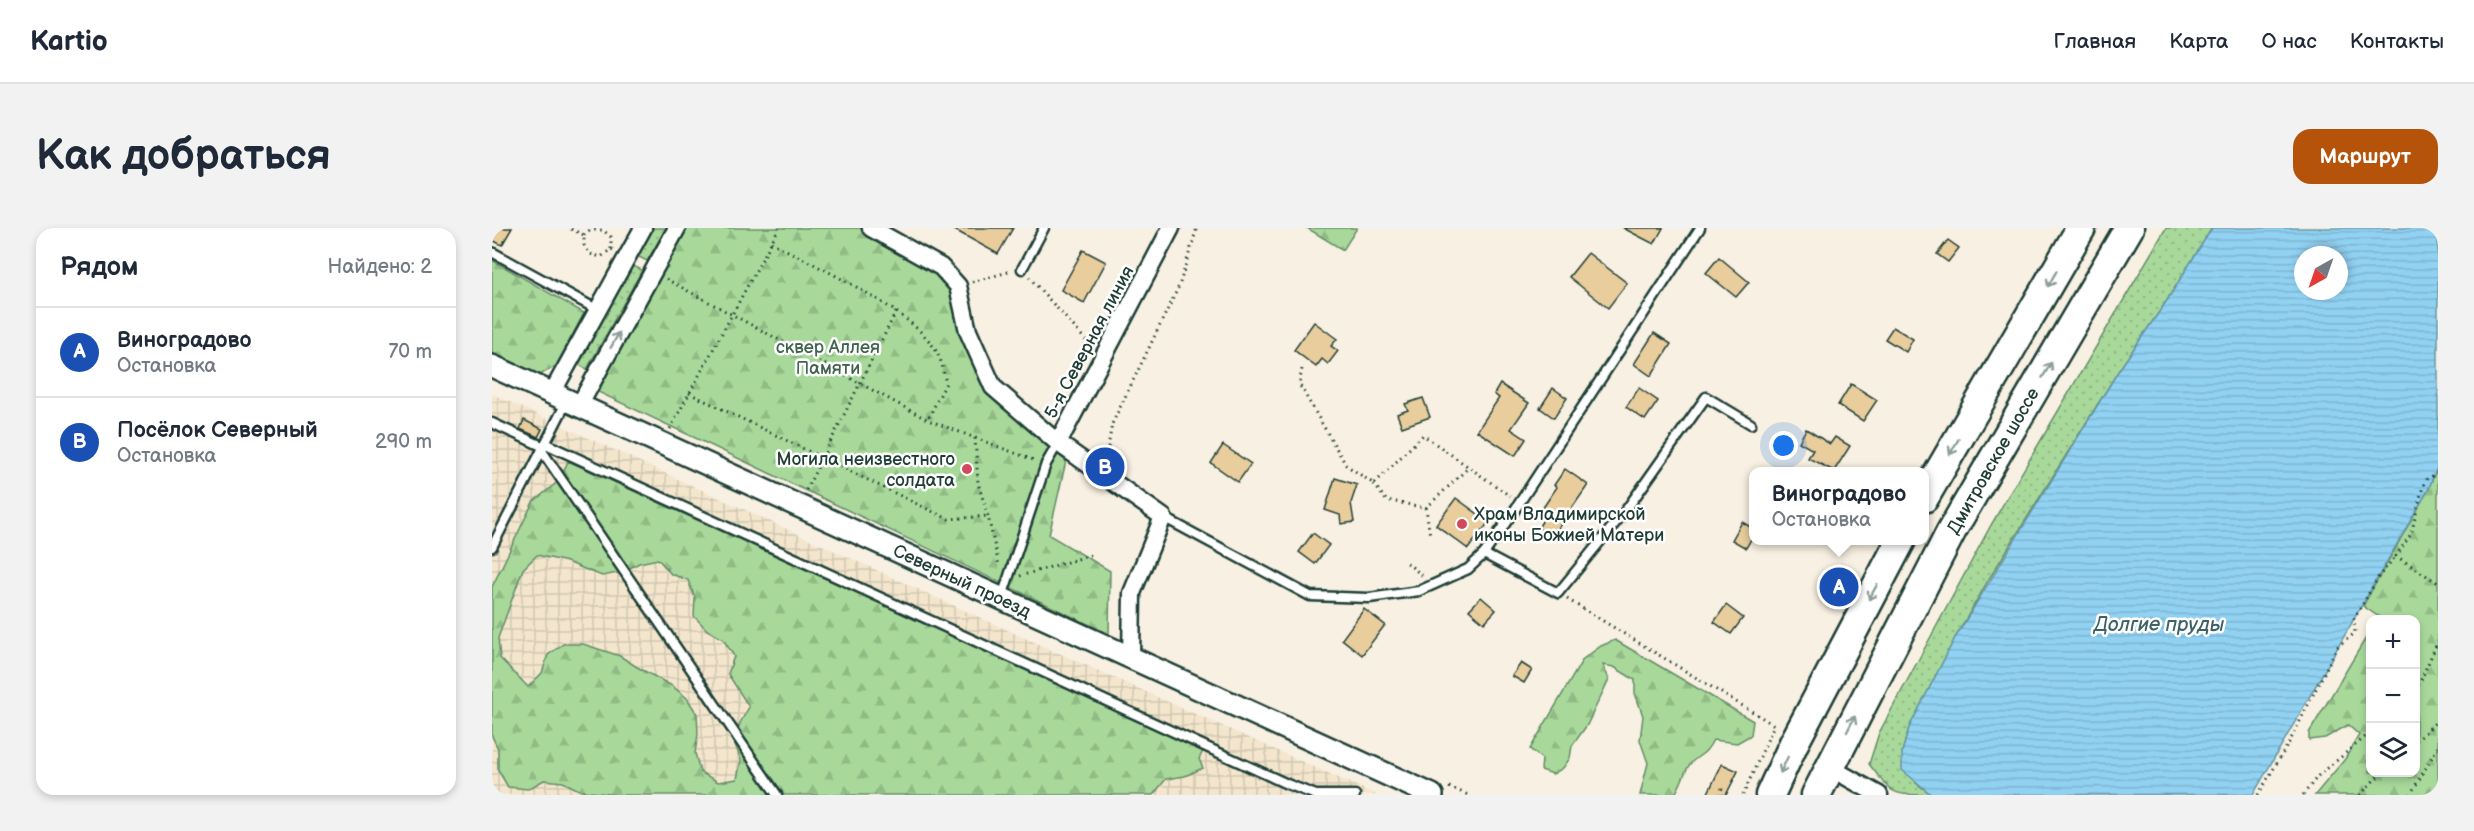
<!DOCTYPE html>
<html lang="ru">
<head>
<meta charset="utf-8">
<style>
  body { margin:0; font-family:"Balsamiq Sans",sans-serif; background:#f2f2f3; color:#1f2937 }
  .controls { position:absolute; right:18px; bottom:18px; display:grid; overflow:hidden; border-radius:12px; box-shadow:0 3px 9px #0003 }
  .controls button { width:54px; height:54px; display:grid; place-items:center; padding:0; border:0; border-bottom:2px solid #e0e1e3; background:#fff; color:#1f2937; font:30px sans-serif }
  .compass { position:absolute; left:1802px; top:18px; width:54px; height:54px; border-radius:50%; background:#fff; box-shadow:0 3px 9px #0003; rotate:220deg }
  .you { position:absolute; left:1292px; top:218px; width:21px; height:21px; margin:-15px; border:4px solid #fff; border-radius:50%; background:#1a73e8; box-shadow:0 0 0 9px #1a73e833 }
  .badge { display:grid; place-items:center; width:39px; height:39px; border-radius:50%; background:#b45309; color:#fff; font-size:20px; font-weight:700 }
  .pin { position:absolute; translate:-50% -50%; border:3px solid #fff; box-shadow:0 2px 6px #0006 }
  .popup { position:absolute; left:1257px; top:239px; width:180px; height:78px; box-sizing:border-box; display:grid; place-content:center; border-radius:12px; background:#fff; filter:drop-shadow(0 2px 4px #0005); font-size:20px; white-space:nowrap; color:#747a83 }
  .popup b { font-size:22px; color:#1f2937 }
  .popup::after { content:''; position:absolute; left:50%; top:100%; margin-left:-12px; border:12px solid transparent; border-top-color:#fff }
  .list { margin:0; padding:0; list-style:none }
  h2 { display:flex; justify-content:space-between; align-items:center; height:78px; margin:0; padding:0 24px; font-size:26px }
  h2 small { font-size:20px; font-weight:400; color:#747a83 }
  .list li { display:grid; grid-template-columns:39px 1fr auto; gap:18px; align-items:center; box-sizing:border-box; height:90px; padding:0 24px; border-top:2px solid #e0e1e3 }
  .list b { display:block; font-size:22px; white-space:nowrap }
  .list p { margin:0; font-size:20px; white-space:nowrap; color:#747a83 }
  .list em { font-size:20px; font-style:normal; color:#747a83 }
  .icon { flex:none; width:33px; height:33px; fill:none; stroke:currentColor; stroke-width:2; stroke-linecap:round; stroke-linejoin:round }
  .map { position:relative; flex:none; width:1946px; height:567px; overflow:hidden; border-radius:18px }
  header { display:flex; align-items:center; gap:36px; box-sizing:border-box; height:84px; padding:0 30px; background:#fff; border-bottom:2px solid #e0e1e3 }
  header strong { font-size:28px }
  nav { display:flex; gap:33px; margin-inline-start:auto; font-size:21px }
  .intro { display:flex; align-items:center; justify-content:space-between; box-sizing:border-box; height:144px; padding:0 36px }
  h1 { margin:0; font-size:42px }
  .button { padding:15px 27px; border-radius:18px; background:#b45309; color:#fff; font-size:21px; font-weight:700 }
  main { display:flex; gap:36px; padding:0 36px }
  aside { flex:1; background:#fff; border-radius:18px; box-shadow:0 3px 9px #0003 }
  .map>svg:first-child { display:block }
</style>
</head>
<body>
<header>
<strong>Kartio</strong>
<nav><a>Главная</a><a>Карта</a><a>О нас</a><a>Контакты</a></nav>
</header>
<div class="intro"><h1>Как добраться</h1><a class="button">Маршрут</a></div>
<main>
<aside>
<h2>Рядом<small>Найдено: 2</small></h2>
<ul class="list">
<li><span class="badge" style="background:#1a4fb4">A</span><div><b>Виноградово</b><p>Остановка</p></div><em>70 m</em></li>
<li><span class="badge" style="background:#1a4fb4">B</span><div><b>Посёлок Северный</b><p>Остановка</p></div><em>290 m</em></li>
</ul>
</aside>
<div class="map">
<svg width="1946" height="567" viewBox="0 0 1946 567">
  <defs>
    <pattern id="industrial-grid" width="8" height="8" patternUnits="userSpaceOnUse" patternTransform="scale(1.5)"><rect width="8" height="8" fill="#f4e6cd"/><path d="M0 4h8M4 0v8" fill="none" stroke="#d1c6b1"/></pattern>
    <pattern id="grass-dots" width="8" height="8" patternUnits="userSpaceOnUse" patternTransform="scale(1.5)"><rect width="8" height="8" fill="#a8d99a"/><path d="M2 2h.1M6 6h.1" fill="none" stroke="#90bb85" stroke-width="1.8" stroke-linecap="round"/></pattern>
    <pattern id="forest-firs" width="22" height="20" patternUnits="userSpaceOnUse" patternTransform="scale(1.5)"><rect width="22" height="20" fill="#a8d99a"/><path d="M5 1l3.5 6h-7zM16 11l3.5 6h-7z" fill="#90bb85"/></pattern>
    <pattern id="water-rules" width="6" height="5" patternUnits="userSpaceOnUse" patternTransform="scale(1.5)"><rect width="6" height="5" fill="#91d1f2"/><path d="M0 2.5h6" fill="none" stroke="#7db4d0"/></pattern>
  </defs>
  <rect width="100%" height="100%" fill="#f8f0e2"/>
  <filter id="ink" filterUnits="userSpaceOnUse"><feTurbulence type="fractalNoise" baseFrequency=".0167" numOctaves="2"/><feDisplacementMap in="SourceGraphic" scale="12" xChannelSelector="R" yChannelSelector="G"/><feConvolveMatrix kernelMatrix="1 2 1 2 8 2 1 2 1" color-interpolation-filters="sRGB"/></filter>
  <g filter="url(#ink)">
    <polygon fill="url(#industrial-grid)" points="0,166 524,406 885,567 0,567"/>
    <g fill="url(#grass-dots)" stroke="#648b67" stroke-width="1.5">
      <polygon points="160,0 174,0 155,33 145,28"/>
      <path d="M 1674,0 L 1720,0 L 1674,74 L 1627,142 L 1497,351 L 1463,410 L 1417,500 L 1410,524 L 1424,555 L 1440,567 C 1398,567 1401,567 1377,536 L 1387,505 L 1499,297 Z"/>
      <polygon points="139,37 150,42 95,141 85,136"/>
    </g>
    <g fill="url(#forest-firs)" stroke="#648b67" stroke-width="1.5" fill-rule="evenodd">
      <polygon points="193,0 369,0 442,40 461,63 496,164 574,233 557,307 618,343 617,406 104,163"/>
      <polygon points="815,0 865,0 851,22"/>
      <polygon points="0,32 92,85 64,138 48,147 0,126"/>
      <path d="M 76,233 L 711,523 L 707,531 L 711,540 L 693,548 L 674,551 L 661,567 L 126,567 L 89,563 L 71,554 L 52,552 L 36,561 L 16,559 L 6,542 L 6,521 L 0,508 L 0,359 L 41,274 L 68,252 ZM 45,327 L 75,334 L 110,348 L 131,344 L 147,335 L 166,331 L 179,346 L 196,352 L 203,370 L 202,388 L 215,402 L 231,411 L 242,428 L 236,446 L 257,479 L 248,495 L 242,514 L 249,532 L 245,551 L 226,554 L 208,544 L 203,525 L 206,506 L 205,486 L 195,470 L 180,458 L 145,439 L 128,428 L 91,416 L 71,416 L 56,427 L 50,445 L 36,459 L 8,430 L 6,410 L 31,341 Z"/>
      <polygon points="1946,238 1946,567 1823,567 1853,531 1867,507 1856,497 1833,510 1817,512 1817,505 1878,403 1878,544 1924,544 1924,392 1886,391 1887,389 1871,378 1936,262"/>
      <path d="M 1123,412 L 1261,493 L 1259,507 L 1245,515 L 1221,512 C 1213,528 1207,526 1198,536 C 1191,545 1190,557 1182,567 L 1148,567 L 1156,535 L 1148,512 L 1151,488 L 1143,465 L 1143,452 L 1122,439 L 1111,437 L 1117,451 L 1095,497 L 1080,518 L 1078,530 L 1071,540 L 1061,546 L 1049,542 L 1050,531 L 1038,521 L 1091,431 L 1109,418 Z"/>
    </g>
    <path fill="url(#water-rules)" stroke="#6396a6" stroke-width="1.5" fill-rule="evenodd" d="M 1720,0 L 1946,0 L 1946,237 L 1936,262 L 1761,567 L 1440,567 L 1410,542 L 1410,524 L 1417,500 L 1463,410 L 1627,142 L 1674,74 ZM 1811,27 L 1847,27 L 1847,63 L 1811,63 Z"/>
    <g fill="#e9cd9d" stroke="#1f3d34" stroke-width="1.5">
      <polygon points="0,0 20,0 10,17 0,12"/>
      <polygon points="459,0 521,0 506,26"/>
      <polygon points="1131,0 1171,0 1162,16"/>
      <polygon points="1456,12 1467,20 1456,34 1445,26"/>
      <polygon points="591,22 614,34 592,75 569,62"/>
      <polygon points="1096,25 1135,55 1116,80 1077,49"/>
      <polygon points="1227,29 1257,54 1244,69 1214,45"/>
      <polygon points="822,94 845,111 839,118 846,123 836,136 830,131 824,139 802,122"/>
      <polygon points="1401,99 1421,111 1414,124 1393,111"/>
      <polygon points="1162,105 1179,116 1159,148 1142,136"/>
      <polygon points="1008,156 1037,175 1019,201 1034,211 1023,228 985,203 1007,170 1002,166"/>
      <polygon points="1359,156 1385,172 1371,193 1346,177"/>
      <polygon points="1061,160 1075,170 1062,190 1048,180"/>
      <polygon points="1147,160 1166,173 1153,192 1134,179"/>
      <polygon points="931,170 938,189 910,199 905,186 916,182 913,176"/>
      <polygon points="32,192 50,201 46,209 28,201"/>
      <polygon points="1314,201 1338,216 1343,209 1358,218 1342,243 1316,230 1321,222 1307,214"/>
      <polygon points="731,217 759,236 746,254 719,235"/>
      <polygon points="1073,241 1096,257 1060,309 1046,300 1052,290 1046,287 1065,259 1062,257"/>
      <polygon points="843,250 865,257 859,275 862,294 849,296 848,287 833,282"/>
      <polygon points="964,270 997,294 976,321 944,297"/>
      <polygon points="1250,294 1262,301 1262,306 1254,320 1240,312"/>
      <polygon points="821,305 837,317 823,336 807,324"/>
      <polygon points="989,369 1004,382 992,395 977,382"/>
      <polygon points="1234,377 1251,390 1239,406 1222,394"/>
      <polygon points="872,381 893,397 870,427 850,411"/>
      <polygon points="1029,435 1040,442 1032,455 1020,448"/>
      <polygon points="1230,536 1246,543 1234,567 1215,567"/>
    </g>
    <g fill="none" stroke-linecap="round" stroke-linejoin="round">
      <defs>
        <g id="service">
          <polyline points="0,24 106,82"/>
          <polyline points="530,41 552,0"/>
          <polyline points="0,195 52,219"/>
          <polyline points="54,216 795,556 824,567 863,567"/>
          <polyline points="50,223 285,567"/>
          <polyline points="671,289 818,368 877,370 927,363 976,341 992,326 1024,280 1208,0"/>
          <polyline points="0,319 75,173"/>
          <polyline points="992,326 1066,365 1134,282 1214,169 1259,196"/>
          <polyline points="510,369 554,236 566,215"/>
        </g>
        <g id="minor">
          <polyline points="379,0 449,39 466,58 476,103 501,159 566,215 671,289 640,365 639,430"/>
          <polyline points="60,165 151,0"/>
          <polyline points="87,178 185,0"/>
          <polyline points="566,215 679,0"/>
          <polyline points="1337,539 1387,567"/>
        </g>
        <polyline id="tertiary" points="0,138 940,567"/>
        <g id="trunk">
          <polyline points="1432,270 1589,0"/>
          <polyline points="1278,567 1302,515 1409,312"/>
          <polyline points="1324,567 1460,302 1637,0"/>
        </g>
      </defs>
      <use href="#service" stroke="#1f3d34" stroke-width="13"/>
      <use href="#minor" stroke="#1f3d34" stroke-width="21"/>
      <use href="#tertiary" stroke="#1f3d34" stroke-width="26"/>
      <use href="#trunk" stroke="#1f3d34" stroke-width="33"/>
      <g stroke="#1f3d34" stroke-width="3" stroke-dasharray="1.5 4.5" stroke-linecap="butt">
        <polyline points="79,1 92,7 92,17 98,26 109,29 119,21 121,22"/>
        <polyline points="92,7 98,2 111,2 119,9 119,21"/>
        <path d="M 279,14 C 322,38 429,84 447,129 C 451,137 452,147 454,155 L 436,191"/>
        <polyline points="537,49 599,118"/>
        <polyline points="174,51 436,192 544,233"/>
        <polyline points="480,54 520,43"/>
        <polyline points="810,141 807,156 854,237 882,256 931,207 1018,268"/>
        <polyline points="197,165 456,291 496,288"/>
        <polyline points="178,201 287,0"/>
        <polyline points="483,210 486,255 496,288 507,338"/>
        <polyline points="614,231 620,196 687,58 705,0"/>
        <polyline points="1946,245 1935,251 1931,258 1919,306 1904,328 1946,355"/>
        <polyline points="882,256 894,272 934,280 938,308"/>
        <polyline points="314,262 405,82"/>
        <polyline points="934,280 977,239"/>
        <polyline points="915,335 931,348"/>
        <polyline points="528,348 599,327"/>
        <polyline points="1075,371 1282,497 1251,567"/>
        <polyline points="1924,463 1946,413"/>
        <polyline points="1924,513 1946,492"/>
        <polyline points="957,559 976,567"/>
        <polyline points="1227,567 1231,558"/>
        <polyline points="1766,567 1798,513 1845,419 1863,405 1862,391 1887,348 1904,328"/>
        <polyline points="1811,567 1826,548 1878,505"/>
        <polyline points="1868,567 1890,544"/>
        <polyline points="1918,567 1946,519"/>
      </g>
      <use href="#service" stroke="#fff" stroke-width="8"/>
      <use href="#minor" stroke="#fff" stroke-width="16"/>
      <use href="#tertiary" stroke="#fff" stroke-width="21"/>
      <use href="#trunk" stroke="#fff" stroke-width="28"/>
    </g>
    <defs><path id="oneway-shaft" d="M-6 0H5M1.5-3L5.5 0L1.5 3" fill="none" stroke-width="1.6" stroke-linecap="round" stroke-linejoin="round" transform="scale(1.5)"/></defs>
    <g stroke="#8f9e9a">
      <use href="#oneway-shaft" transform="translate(1560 51) rotate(120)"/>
      <use href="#oneway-shaft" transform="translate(123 112) rotate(-61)"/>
      <use href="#oneway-shaft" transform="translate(1555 142) rotate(-59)"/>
      <use href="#oneway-shaft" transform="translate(1462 219) rotate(120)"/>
      <use href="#oneway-shaft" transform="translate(1381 364) rotate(119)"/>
      <use href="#oneway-shaft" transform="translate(1359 496) rotate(-63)"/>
      <use href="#oneway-shaft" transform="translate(1292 537) rotate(115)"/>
    </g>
  </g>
  <g fill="#d1495b" stroke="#fff" stroke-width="2">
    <circle cx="475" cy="241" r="6"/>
    <circle cx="970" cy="296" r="6"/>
  </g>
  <g text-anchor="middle" stroke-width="5" stroke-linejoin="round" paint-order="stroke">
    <g font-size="18" fill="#1f3d34" stroke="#fff">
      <text transform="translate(597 114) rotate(-62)" y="6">5-я Северная линия</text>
      <text transform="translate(1501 233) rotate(-60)" y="6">Дмитровское шоссе</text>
      <text transform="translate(470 353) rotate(25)" y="6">Северный проезд</text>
    </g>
    <g font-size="18" fill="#41644e" stroke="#fff">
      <text x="336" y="125">сквер Аллея<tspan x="336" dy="21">Памяти</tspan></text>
    </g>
    <g font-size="18" fill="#1f3d34" stroke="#fff" text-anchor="end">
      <text x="463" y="237">Могила неизвестного<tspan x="463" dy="21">солдата</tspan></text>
      <text x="982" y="292" text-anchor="start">Храм Владимирской<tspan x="982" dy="21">иконы Божией Матери</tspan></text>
    </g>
    <g font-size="20" font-style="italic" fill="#3c6264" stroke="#fff">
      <text x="1667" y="403">Долгие пруды</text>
    </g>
  </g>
</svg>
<div class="controls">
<button>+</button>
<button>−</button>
<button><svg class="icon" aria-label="layers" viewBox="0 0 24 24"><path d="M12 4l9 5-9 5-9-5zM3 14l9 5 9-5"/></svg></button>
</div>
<svg class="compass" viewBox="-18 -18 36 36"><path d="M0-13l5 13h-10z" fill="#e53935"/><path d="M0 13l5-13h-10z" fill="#747a83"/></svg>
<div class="you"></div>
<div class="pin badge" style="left:1347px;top:359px;background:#1a4fb4">A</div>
<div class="popup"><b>Виноградово</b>Остановка</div>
<div class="pin badge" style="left:613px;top:239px;background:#1a4fb4">B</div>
</div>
</main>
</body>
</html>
